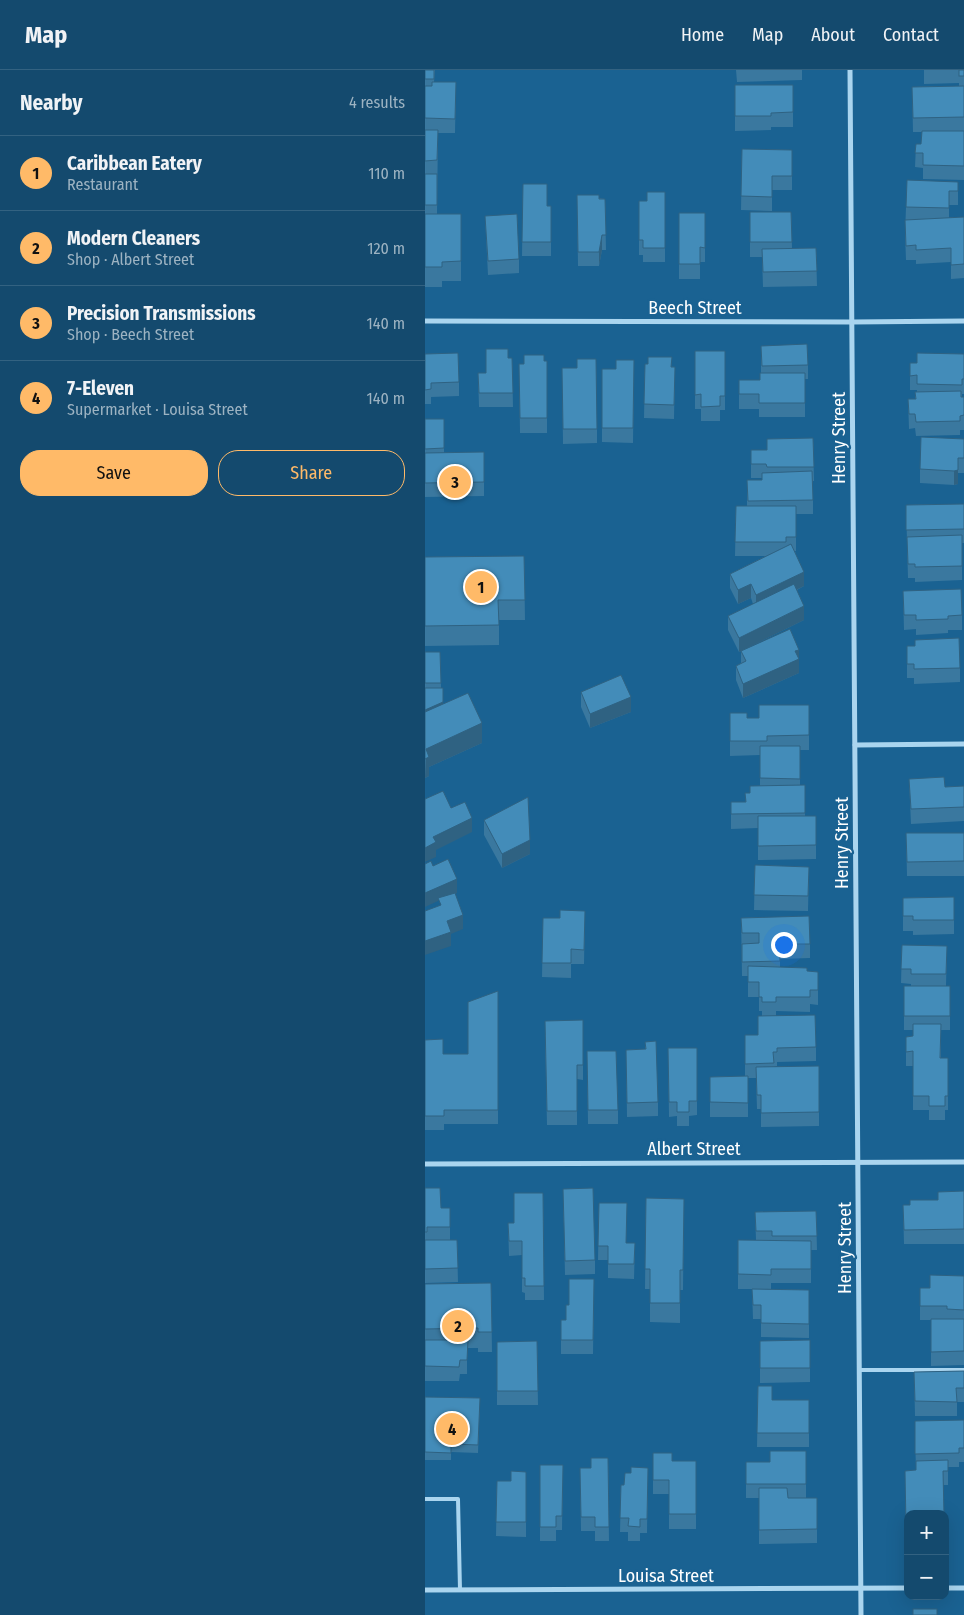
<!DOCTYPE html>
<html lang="en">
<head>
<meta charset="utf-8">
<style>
  body { margin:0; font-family:"Fira Sans Condensed",sans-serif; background:#215476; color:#f1f3f6 }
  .controls { position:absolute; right:15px; bottom:15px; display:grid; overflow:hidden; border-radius:10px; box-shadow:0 5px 20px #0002 }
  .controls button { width:45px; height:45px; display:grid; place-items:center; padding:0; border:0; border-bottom:1px solid #336281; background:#144a6e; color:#f1f3f6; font:25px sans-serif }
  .you { position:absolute; left:358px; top:874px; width:18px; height:18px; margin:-12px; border:4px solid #fff; border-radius:50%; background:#1a73e8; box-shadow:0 0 0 8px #1a73e833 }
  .badge { display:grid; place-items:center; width:32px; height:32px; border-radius:50%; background:#ffba68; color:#111; font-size:16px; font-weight:700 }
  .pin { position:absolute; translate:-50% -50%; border:2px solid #fff; box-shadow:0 1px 5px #0006 }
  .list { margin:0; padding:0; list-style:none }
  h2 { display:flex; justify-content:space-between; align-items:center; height:65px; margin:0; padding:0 20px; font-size:21px }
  h2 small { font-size:16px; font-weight:400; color:#9db3c2 }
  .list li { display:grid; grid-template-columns:32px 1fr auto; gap:15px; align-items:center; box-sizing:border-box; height:75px; padding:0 20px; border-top:1px solid #336281 }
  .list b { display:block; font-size:19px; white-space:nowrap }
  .list p { margin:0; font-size:16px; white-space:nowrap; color:#9db3c2 }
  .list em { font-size:16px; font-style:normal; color:#9db3c2 }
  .actions { display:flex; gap:10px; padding:15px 20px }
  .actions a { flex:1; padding:11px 0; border:1px solid #ffba68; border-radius:20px; text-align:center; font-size:18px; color:#ffba68 }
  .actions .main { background:#ffba68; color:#111 }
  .map { position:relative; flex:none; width:539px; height:1545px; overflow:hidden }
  header { display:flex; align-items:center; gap:30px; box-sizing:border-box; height:70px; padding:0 25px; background:#144a6e; border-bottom:1px solid #336281 }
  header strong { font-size:24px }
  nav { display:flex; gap:28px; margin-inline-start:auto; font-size:18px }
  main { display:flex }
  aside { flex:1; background:#144a6e }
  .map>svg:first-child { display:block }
</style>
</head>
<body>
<header>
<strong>Map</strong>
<nav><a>Home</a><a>Map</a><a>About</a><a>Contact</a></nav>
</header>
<main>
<aside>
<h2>Nearby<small>4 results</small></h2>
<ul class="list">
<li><span class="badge">1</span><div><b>Caribbean Eatery</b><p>Restaurant</p></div><em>110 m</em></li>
<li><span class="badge">2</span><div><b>Modern Cleaners</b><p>Shop · Albert Street</p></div><em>120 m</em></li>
<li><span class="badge">3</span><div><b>Precision Transmissions</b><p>Shop · Beech Street</p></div><em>140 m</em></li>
<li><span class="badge">4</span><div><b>7-Eleven</b><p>Supermarket · Louisa Street</p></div><em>140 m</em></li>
</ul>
<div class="actions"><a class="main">Save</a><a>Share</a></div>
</aside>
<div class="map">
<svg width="539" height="1545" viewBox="0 0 539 1545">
  <rect width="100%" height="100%" fill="#1a6292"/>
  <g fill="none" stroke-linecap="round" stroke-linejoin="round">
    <g stroke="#aad5ef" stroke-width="4">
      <polyline points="434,1300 539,1300"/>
      <polyline points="0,1429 33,1429 35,1520"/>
    </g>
    <g stroke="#aad5ef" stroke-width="5">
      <polyline points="425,0 436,1545"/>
      <polyline points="0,251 427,252 539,251"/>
      <polyline points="430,675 539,674"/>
      <polyline points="0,1094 539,1092"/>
      <polyline points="520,1518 539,1518"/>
      <polyline points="0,1520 483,1518"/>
    </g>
  </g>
  <g fill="#3a789f">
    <polygon points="0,0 10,0 9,12 31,12 30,63 13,63 12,144 36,144 36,211 17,211 17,217 0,217"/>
    <polygon points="311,0 377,0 377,10 312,12"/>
    <polygon points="499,0 539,0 539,61 525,61 539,61 539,110 498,109 498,98 490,97 491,74 496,74 497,62 488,62 487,17 534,16 534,13 499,14"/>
    <polygon points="310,15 368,15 368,57 346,57 346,60 310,61"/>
    <polygon points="317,79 367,80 367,120 347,120 347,141 316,140"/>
    <polygon points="533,112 533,135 524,135 524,148 539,147 539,208 526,209 526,192 491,194 491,190 481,190 480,164 481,137"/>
    <polygon points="98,114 122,136 126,136 126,186 97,186"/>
    <polygon points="240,122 240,192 218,192 218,185 214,185 214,131 222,131"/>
    <polygon points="152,125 180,129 181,180 177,180 174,196 153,196"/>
    <polygon points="325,142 366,142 367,178 391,178 392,216 338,217 337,187 325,187"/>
    <polygon points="254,143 280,143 280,192 275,192 275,209 254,209"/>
    <polygon points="60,146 94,189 94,203 63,205"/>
    <polygon points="336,276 383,295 383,309 380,309 380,347 334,347 334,339 314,339 314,310 335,310 336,303"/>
    <polygon points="270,281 300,281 300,340 295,340 295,351 276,351 276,339 270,339"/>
    <polygon points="0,284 34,312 34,326 6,327 6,334 0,334"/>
    <polygon points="539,284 539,324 537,324 537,327 539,327 539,360 535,360 535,365 491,366 490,358 484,359 483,329 490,329 490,322 492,322 492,320 485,320 485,293 492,293"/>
    <polygon points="87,288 88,337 54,337 53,303 61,303"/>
    <polygon points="209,290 208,373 177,372 177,299 191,299"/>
    <polygon points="119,291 122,291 122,363 95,363 94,294 99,294"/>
    <polygon points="220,294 250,297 249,349 219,348"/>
    <polygon points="137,298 172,359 172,373 138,374"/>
    <polygon points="0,349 19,349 19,383 59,382 59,426 0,427"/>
    <polygon points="388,368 389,411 388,411 388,444 371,444 371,481 370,481 379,516 372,520 379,550 314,582 303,560 303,546 328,534 326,528 313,534 305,518 305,504 341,486 310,486 311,436 322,436 322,410 337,410 337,408 326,408 326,380 342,380"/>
    <polygon points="539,369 539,403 533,403 533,414 529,415 495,413 495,399"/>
    <polygon points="539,434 539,473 537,473 537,510 490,512 490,508 483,508 481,435"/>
    <polygon points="99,486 100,550 74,550 74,575 0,576 0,487"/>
    <polygon points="478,521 537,545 537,560 523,560 523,563 491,565 491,559 479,560"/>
    <polygon points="490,570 535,598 535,612 489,614 489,608 482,608 482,576 490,576"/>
    <polygon points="374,580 374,603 318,628 311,610 311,596 316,593 316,581"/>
    <polygon points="0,582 15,582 16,618 18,634 57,673 4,697 4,706 0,708"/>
    <polygon points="156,622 206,642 165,658 156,637"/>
    <polygon points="384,635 384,680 375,680 375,715 380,715 380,746 391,746 391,789 333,790 333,758 306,759 306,732 320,732 325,723 335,716 335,685 305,686 305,643 322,648 334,648"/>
    <polygon points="484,709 520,717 539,716 539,751 486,754"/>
    <polygon points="59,750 105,784 77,798 59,765"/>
    <polygon points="481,763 539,763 539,806 482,806"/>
    <polygon points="330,795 384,797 383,841 329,840"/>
    <polygon points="529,827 529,864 488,865 488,861 478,861 478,828"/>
    <polygon points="160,841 159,894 146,894 146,908 117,907 118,848 135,848"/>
    <polygon points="316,848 385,874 385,888 355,889 355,897 382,901 393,902 393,935 385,934 385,942 351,941 351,946 391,977 391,991 352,992 352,996 349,997 394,996 394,1056 336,1057 336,1039 332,1039 331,1008 323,1008 323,1047 285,1047 285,1007 320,1006 320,965 333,965 337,946 337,941 334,941 334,927 323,927 323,906 317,906"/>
    <polygon points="477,875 522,876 521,916 525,916 525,960 516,960 516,988 523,988 523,1040 520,1040 520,1050 504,1050 504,1040 488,1040 488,996 481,996 481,967 488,966 488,960 479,960 479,916 486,916 486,914 476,913"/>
    <polygon points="73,921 73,1054 19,1054 19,1060 0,1060 0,970 18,984 43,984"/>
    <polygon points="158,950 158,1010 152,1009 152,1055 122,1055 120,965"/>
    <polygon points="220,972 233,1032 233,1046 202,1047 201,980 220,979"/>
    <polygon points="243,978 272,978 272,1045 264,1046 264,1056 252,1056 252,1046 244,1047"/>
    <polygon points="162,981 193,1040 193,1054 163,1054"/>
    <polygon points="0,1118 16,1138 25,1138 25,1170 32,1170 33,1212 0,1213"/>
    <polygon points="138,1119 170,1190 170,1204 140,1205"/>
    <polygon points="539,1121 539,1174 479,1174 478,1135 485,1135 513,1130"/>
    <polygon points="118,1123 119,1230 100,1230 100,1223 97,1222 97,1185 84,1186 83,1153 89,1153"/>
    <polygon points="221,1128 259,1129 258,1220 255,1220 255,1253 225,1252 225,1219 220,1219"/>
    <polygon points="174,1133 201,1173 210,1173 209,1209 183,1208 183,1190 173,1190"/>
    <polygon points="391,1141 392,1180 386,1180 386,1213 346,1213 346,1219 313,1219 313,1170 331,1170 330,1142"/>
    <polygon points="539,1206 539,1295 506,1296 506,1250 495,1250 495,1218 505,1218"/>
    <polygon points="169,1209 168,1284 136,1284 136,1250 141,1250 144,1235"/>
    <polygon points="66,1213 67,1282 53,1282 53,1278 42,1278 42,1304 35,1304 34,1311 0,1311 0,1214"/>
    <polygon points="327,1219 384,1220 384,1268 336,1267 336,1249 328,1249"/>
    <polygon points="385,1270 385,1312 335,1313 335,1271"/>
    <polygon points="112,1271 113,1335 72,1335 72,1272"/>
    <polygon points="539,1301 539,1332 532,1332 532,1346 490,1346 489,1302"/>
    <polygon points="333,1316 347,1330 384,1330 384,1377 332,1377"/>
    <polygon points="0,1327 55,1328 53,1383 26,1382 26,1390 0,1390"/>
    <polygon points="539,1350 539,1392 534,1392 534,1397 523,1397 523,1415 518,1415 483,1444 483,1471 481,1471 480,1401 491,1400 490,1365"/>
    <polygon points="381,1381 381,1428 363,1428 392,1428 392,1473 334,1474 334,1428 321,1428 321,1392 345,1392"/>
    <polygon points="228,1383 247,1391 271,1391 271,1459 244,1459 244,1424 228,1424"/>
    <polygon points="183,1388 184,1471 170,1471 170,1461 156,1461 155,1398 166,1398"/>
    <polygon points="115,1395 138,1395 137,1460 131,1460 131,1471 115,1471"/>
    <polygon points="223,1398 222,1463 215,1463 215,1471 203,1471 203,1462 195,1462 196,1415 199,1415 206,1403"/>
    <polygon points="101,1402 101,1467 71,1466 72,1411 86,1411"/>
  </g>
  <g fill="#2f6282">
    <polygon points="177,165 177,180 174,196 174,182"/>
    <polygon points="533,388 533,414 529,415 529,401"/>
    <polygon points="379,502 379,516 331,540 331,525"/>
    <polygon points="326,514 326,528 313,534 313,520"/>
    <polygon points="379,536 379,550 314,582 314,568"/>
    <polygon points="374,580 374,603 318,628 318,614 370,581"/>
    <polygon points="18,618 18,646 0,654 0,640"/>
    <polygon points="206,627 206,642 165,658 165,644"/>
    <polygon points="57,653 57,673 4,697 4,706 0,708 1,679"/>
    <polygon points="47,748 47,762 11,780 11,787 0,792 0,778 8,767"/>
    <polygon points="105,770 105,784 77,798 77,784"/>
    <polygon points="32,809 32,823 14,831 13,828 13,831 0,837 0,823"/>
    <polygon points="38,845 38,859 26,864 26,876 0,885 0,871 22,851"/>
  </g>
  <g fill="#438cb9" stroke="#2f6282">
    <rect x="0" y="0" width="9" height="9"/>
    <rect x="534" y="0" width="5" height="6"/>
    <polygon points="7,12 31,12 30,49 0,48 0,16 7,16"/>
    <polygon points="310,15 368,15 368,42 346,43 346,46 310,46"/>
    <polygon points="539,16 539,47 488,48 487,17"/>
    <polygon points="0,60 13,60 12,90 0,91"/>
    <polygon points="497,61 539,61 539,96 498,95 498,83 490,83 491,74 496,74"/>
    <polygon points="317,79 367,80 367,106 347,106 347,127 316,126"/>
    <rect x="0" y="104" width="12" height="31"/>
    <polygon points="482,110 533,112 533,121 524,121 524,138 481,137"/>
    <polygon points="98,114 122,114 122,136 126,136 126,172 97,172"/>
    <polygon points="222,122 240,122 240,178 218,178 218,170 214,170 214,131 222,131"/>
    <polygon points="152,125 174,125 174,129 180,129 181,165 177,165 174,182 153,182"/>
    <polygon points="325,142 366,142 367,172 325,172"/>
    <polygon points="254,143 280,143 280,178 275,177 275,194 254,194"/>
    <polygon points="0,144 36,144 36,191 17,192 17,197 0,197"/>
    <polygon points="92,144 94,189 63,191 60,146"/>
    <polygon points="539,147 539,194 526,195 526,178 491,180 491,175 481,176 480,150"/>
    <polygon points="391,178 392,201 338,202 337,179"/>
    <polygon points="382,274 383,295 337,296 336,276"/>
    <polygon points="61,279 83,279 83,288 87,288 88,323 54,323 53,303 61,303"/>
    <polygon points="270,281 300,281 300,326 295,326 295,336 276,337 276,324 270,325"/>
    <polygon points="33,283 34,312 6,313 6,319 0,320 0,284"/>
    <polygon points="492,283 539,284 539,309 537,309 537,315 492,314 492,305 485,306 485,293 492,293"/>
    <polygon points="99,285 119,285 119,291 122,291 122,348 95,348 94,294 99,294"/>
    <polygon points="223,287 247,287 246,297 250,297 249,335 219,334 220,294 223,294"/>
    <polygon points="152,289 171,289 172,359 138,359 137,298 152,298"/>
    <polygon points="191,290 209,290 208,358 177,358 177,299 191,299"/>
    <polygon points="335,303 380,303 380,333 334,333 334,324 314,324 314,310 335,310"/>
    <polygon points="536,321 536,327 539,327 539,345 535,346 535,351 491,352 490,344 484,344 483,329 491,329 490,322"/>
    <polygon points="0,349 19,349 19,378 0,379"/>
    <polygon points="496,367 539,369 539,388 533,388 533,400 529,401 495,399"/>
    <polygon points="388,368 389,397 342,397 341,394 326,394 326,380 342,380 342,369"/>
    <polygon points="59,382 59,412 0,413 0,383"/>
    <polygon points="387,401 388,430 323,431 322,410 337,410 337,403"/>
    <polygon points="539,434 539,459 481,460 481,435"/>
    <polygon points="311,436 371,436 371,467 361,467 361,472 310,472"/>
    <polygon points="537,465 537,496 490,497 490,494 483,494 482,467"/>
    <polygon points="366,474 379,502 331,525 326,514 313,520 305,504"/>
    <polygon points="99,486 100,530 73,530 74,555 0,556 0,487"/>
    <polygon points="369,514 379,536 314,568 303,546"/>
    <polygon points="536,519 537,545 523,546 523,549 491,550 491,545 479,545 478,521"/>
    <polygon points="365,559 374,580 370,581 374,589 318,614 311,596 321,591 316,581"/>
    <polygon points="534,568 535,598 489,599 489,594 482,594 482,576 490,576 490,570"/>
    <polygon points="0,582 15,582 16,613 0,613"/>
    <polygon points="196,605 206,627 165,644 156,622"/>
    <polygon points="0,618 18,618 18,632 0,640"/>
    <polygon points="43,623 57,653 1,679 4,687 0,689 0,642"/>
    <polygon points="334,635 384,635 384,665 342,666 342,671 305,671 305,643 322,643 322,648 334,648"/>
    <polygon points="335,676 375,676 375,709 335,708"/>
    <polygon points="519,707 520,717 539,716 539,737 486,739 484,709"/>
    <polygon points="380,715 380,743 306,744 306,732 321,732 320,723 325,723 325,716"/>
    <polygon points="18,721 26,738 40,732 47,748 8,767 11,772 0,778 0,729"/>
    <polygon points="103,727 105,770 77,784 59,750"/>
    <polygon points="333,746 391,746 391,775 333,776"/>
    <polygon points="481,763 539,763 539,791 482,792"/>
    <polygon points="23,789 32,809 0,823 0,794 6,791 8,796"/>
    <polygon points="330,795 384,797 383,826 329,825"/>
    <polygon points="30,823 38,845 22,851 26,862 0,871 0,841 16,835 13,828"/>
    <polygon points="529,827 529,850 488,850 488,846 478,846 478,828"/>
    <polygon points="135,840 160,841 159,880 146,879 146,893 117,893 118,848 135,848"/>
    <polygon points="384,846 385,874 354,874 355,891 317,892 317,874 334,873 334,863 317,863 316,848"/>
    <polygon points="477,875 522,876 521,904 486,904 486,899 476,899"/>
    <polygon points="323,896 382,898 382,901 393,902 393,920 385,920 385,927 351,927 351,932 337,932 337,927 334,927 334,912 323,912"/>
    <rect x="479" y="916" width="46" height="30"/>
    <polygon points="73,921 73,1040 19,1040 19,1046 0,1046 0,970 18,969 18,984 43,984 43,932"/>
    <polygon points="390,945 391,977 352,978 352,982 348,982 349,993 320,994 320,965 333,965 333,946"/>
    <polygon points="158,950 158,995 152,995 152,1041 122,1041 120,951"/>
    <polygon points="488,954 516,954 515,988 523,988 523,1026 520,1026 520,1036 504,1036 504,1026 488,1026 488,981 481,982 481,967 488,966"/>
    <polygon points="231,971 233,1032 202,1033 201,980 221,979 220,972"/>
    <polygon points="243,978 272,978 272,1031 264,1031 264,1042 252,1042 252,1032 244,1032"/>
    <polygon points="162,981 191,981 193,1040 163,1040"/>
    <polygon points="394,996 394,1042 336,1043 336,1025 332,1025 331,997"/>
    <polygon points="323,1006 323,1033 285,1032 285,1007"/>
    <polygon points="0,1118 15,1118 16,1138 25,1138 25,1157 2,1157 2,1162 0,1162"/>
    <polygon points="168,1118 170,1190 140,1191 138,1119"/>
    <polygon points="539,1121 539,1159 479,1160 478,1135 485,1135 485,1130 513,1130 513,1122"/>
    <polygon points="89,1123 118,1123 119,1216 100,1216 100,1208 97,1208 97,1171 84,1171 83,1153 89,1153"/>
    <polygon points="221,1128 259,1129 258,1200 255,1200 255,1233 225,1233 225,1199 220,1199"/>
    <polygon points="174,1133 202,1133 201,1173 210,1173 209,1194 183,1194 183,1176 173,1176"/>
    <polygon points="391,1141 392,1166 347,1166 347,1161 331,1161 330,1142"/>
    <polygon points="0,1170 32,1170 33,1198 0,1199"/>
    <polygon points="313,1170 386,1171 386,1199 346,1199 346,1205 313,1204"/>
    <polygon points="505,1205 539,1206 539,1240 522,1239 522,1236 495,1236 495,1218 505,1218"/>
    <polygon points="144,1209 169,1209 168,1270 136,1270 136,1250 141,1250 141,1235 144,1235"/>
    <polygon points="66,1213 67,1262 53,1262 53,1258 0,1259 0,1214"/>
    <polygon points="327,1219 384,1220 384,1254 336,1253 336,1235 328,1235"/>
    <polygon points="506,1249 539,1249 539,1281 506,1282"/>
    <polygon points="0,1270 43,1270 42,1290 35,1290 34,1297 0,1296"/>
    <polygon points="385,1270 385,1298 335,1298 335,1271"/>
    <polygon points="112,1271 113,1321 72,1321 72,1272"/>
    <polygon points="539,1301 539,1318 531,1318 532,1332 490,1331 489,1302"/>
    <polygon points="333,1316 347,1316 347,1330 384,1330 384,1363 332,1363"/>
    <polygon points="0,1327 55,1328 53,1375 26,1374 26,1383 0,1382"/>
    <polygon points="539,1350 539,1378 534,1378 534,1383 490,1384 490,1351"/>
    <polygon points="345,1381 381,1381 381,1414 321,1414 321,1392 345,1392"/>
    <polygon points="228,1383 247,1383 247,1391 271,1391 271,1444 244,1444 244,1410 228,1410"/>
    <polygon points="166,1388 183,1388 184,1457 170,1457 170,1447 156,1447 155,1398 166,1398"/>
    <polygon points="523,1390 523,1401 518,1401 519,1444 483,1444 483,1457 481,1457 480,1401 491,1400 491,1391"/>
    <polygon points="115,1395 138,1395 137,1446 131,1446 131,1457 115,1457"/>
    <polygon points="206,1397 223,1398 222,1449 215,1449 215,1457 203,1456 204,1448 195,1448 196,1415 199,1415 200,1403 206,1403"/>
    <polygon points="86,1401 101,1402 101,1452 71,1452 72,1411 86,1411"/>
    <polygon points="334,1418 362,1418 363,1428 392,1428 392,1459 334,1460"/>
    <rect x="488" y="1539" width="24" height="6"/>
  </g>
  <g text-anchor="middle" stroke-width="4.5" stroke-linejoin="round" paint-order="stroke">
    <g font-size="18" fill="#fff" stroke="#1a6292">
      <text x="270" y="244">Beech Street</text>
      <text transform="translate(414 368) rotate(-90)" y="6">Henry Street</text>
      <text transform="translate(417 773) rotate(-90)" y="6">Henry Street</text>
      <text x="269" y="1085">Albert Street</text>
      <text transform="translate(420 1178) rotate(-90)" y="6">Henry Street</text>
      <text x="241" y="1512">Louisa Street</text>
    </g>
  </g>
</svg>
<div class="controls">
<button>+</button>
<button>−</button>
</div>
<div class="you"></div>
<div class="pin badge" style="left:56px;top:517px">1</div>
<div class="pin badge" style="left:33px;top:1256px">2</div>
<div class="pin badge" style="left:30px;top:412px">3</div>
<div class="pin badge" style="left:27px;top:1359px">4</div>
</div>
</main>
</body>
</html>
